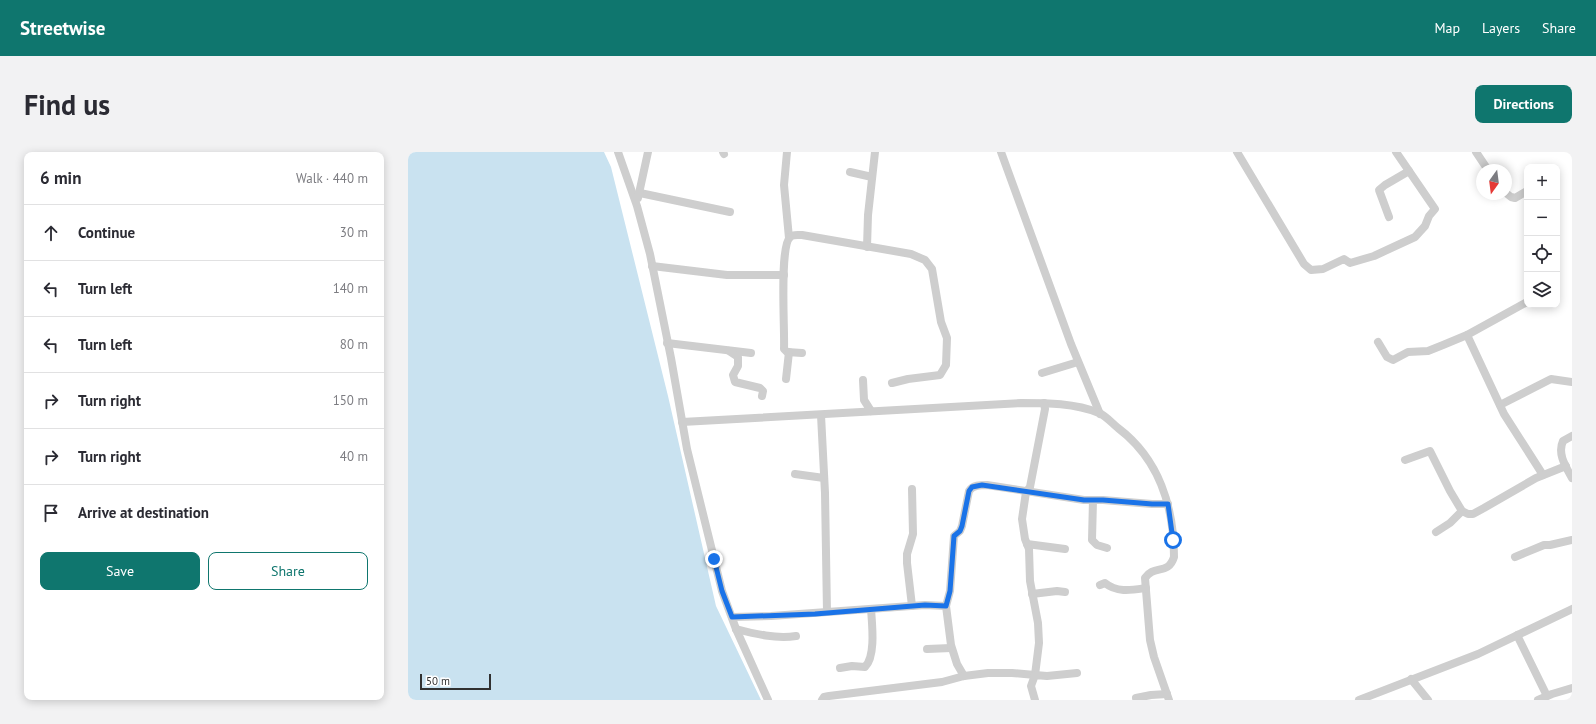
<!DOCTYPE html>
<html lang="en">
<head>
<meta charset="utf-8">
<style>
  body { margin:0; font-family:"PT Sans",sans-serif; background:#f2f2f3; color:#2b2b33 }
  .controls { position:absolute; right:12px; top:12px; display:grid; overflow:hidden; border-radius:8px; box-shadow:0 2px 10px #0003 }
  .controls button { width:36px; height:36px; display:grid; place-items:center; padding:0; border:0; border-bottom:1px solid #e1e1e2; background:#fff; color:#2b2b33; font:20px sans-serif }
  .compass { position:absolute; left:1068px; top:12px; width:36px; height:36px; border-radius:50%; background:#fff; box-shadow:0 2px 10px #0003; rotate:194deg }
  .scale { position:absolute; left:12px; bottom:10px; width:71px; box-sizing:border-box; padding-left:4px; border:2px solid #313131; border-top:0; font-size:11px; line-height:14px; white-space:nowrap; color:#313131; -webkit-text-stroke:3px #fff; paint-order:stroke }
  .stop { position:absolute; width:12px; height:12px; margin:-9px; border:3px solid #1a73e8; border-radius:50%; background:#fff }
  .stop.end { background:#1a73e8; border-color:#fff; box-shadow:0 1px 4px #0008 }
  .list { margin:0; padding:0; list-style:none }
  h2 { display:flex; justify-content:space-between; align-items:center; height:52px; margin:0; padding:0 16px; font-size:17px }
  h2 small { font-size:13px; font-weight:400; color:#7c7c81 }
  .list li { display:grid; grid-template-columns:26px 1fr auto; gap:12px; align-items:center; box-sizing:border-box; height:56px; padding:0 16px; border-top:1px solid #e1e1e2 }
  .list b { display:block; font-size:15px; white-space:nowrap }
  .list em { font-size:13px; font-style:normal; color:#7c7c81 }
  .actions { display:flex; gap:8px; padding:12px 16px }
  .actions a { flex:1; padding:9px 0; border:1px solid #0f766e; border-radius:8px; text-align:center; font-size:14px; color:#0f766e }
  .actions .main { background:#0f766e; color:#fff }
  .icon { flex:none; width:22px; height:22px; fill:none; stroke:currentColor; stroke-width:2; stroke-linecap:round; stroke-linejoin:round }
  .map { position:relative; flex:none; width:1164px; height:548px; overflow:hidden; border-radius:8px }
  header { display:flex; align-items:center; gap:24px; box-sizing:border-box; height:56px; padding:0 20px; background:#0f766e; color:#fff }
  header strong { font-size:19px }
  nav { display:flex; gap:22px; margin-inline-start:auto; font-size:14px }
  .intro { display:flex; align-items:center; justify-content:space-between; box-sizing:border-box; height:96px; padding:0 24px }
  h1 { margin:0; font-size:28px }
  .button { padding:10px 18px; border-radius:8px; background:#0f766e; color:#fff; font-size:14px; font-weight:700 }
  main { display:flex; gap:24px; padding:0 24px }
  aside { flex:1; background:#fff; border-radius:8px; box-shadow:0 2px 10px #0003 }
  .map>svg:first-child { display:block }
</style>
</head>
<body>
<header>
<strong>Streetwise</strong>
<nav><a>Map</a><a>Layers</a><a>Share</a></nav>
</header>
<div class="intro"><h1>Find us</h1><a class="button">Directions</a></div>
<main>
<aside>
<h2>6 min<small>Walk · 440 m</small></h2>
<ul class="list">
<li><svg class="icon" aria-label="ahead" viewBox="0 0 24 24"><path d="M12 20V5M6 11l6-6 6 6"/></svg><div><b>Continue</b></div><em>30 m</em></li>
<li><svg class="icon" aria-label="left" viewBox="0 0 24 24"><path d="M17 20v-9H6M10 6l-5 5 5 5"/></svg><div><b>Turn left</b></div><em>140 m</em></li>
<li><svg class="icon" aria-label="left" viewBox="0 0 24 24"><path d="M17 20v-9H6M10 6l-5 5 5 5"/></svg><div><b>Turn left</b></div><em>80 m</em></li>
<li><svg class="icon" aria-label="right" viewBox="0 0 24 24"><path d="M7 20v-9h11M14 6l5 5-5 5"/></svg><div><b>Turn right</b></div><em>150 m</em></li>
<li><svg class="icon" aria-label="right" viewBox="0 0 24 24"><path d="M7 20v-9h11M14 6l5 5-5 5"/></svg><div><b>Turn right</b></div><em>40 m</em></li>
<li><svg class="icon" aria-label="arrive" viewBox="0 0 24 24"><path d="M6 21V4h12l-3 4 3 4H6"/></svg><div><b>Arrive at destination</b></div></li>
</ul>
<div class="actions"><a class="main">Save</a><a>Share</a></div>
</aside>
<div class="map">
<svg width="1164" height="548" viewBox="0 0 1164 548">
  <rect width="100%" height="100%" fill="#fff"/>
  <polygon fill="#c9e2f0" points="0,0 196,0 203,15 260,244 308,454 353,548 0,548"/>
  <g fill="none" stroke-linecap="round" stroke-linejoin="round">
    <g stroke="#cecece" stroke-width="8">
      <polyline points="210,0 229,54 242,102 263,206 279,297 314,439 328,477 360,548"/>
      <polyline points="315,0 316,2"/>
      <polyline points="379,0 376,33 381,86"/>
      <polyline points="593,0 663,192 692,262"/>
      <polyline points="829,0 896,112 903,118 915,117 936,107 942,111 966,104 1007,85 1017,74 1021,64 1027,57 988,0"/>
      <polyline points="1068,0 1080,18"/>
      <polyline points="442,20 464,25"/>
      <polyline points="232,41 322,60"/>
      <polyline points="1098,41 1103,45 1107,46 1119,39"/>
      <polyline points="230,46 240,0"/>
      <polyline points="981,65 971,38 977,33 1001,19"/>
      <polyline points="459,95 460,63 467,0"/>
      <polyline points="244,114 319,123 376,123"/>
      <polyline points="1059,183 1096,262 1135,323"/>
      <polyline points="970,190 979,205 985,208 1000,200 1020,199 1035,193 1059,183 1119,150"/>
      <polyline points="259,191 343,201"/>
      <polyline points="321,199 330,205 330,214 325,223 327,230 352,236 355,239 354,244"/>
      <path d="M 394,201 L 379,200 L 376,197 C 377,178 371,96 382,85 C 385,82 389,83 394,83 L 503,102 L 517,108 L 524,117 L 533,170 L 539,186 L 538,213 L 532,223 L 500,227 L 484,231"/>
      <polyline points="634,221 670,210"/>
      <polyline points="378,227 381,200"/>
      <polyline points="455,228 456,248 463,259"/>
      <polyline points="1092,253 1143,227 1164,230"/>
      <polyline points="413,263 417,341 419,460"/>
      <path d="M 274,270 L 613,251 C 639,251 667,251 691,261 C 698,264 704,271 710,276 C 751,307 766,355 766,405 C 760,424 746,412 737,426 L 742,488 L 746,505 L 761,548"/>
      <path d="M 1164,284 L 1155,289 C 1149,302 1158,315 1164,326"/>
      <polyline points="997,308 1022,299 1042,339 1054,359 1060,362 1065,362 1076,356 1128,326 1158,314"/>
      <polyline points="387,322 416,326"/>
      <polyline points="504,337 505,382 499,402 499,411 504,454"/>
      <polyline points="685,348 684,388 689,393 699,396"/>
      <polyline points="1028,380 1042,371 1054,359"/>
      <polyline points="619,392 657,397"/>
      <polyline points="1107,405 1136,393 1142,393 1164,388"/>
      <path d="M 692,433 L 697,431 C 709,441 724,438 738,436"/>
      <polyline points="624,442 649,439 657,440"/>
      <polyline points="324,465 363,464 517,453 538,454"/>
      <path d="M 328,477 C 347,482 368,487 388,484"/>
      <polyline points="1109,483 1139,544"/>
      <polyline points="519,497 543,496"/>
      <path d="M 432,516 L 444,514 L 457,515 C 468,504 464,472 463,457"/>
      <path d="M 556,524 L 549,512 L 543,493 L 538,454 L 542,439 L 546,384 L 552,379 L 554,374 L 561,339 C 565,333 572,333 579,333 L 676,348 L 695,348 L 744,352 L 760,352"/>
      <polyline points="1003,527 1020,548"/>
      <polyline points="728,546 743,543 759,542"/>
      <polyline points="414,548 416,545 421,544 534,530 556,524 580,521 604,521 627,523 631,491 630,471 622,429 621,397 617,387 614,367 618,340 622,335 637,257 636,251"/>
      <polyline points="627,548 623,534 627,523 639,524 669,521"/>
      <polyline points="951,548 1070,502 1164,457"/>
      <polyline points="1130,548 1144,542 1164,536"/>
    </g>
  </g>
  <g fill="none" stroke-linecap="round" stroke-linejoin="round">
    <polyline stroke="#1a73e8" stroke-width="5" points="306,407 314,439 324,465 407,462 517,453 538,454 542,439 546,384 552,379 554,374 561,339 564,335 574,333 676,348 695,348 744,352 760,352 765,388"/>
  </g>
</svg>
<div class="controls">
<button>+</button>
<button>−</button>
<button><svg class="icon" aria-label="locate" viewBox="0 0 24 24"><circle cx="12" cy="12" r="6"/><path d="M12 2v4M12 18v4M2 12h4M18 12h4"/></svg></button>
<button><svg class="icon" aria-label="layers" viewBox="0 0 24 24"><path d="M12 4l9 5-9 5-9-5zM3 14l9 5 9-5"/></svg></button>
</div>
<svg class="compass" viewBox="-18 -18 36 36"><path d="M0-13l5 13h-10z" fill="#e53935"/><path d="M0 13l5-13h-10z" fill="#7c7c81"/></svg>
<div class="scale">50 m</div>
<div class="stop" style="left:765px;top:388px"></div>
<div class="stop end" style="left:306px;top:407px"></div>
</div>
</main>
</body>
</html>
